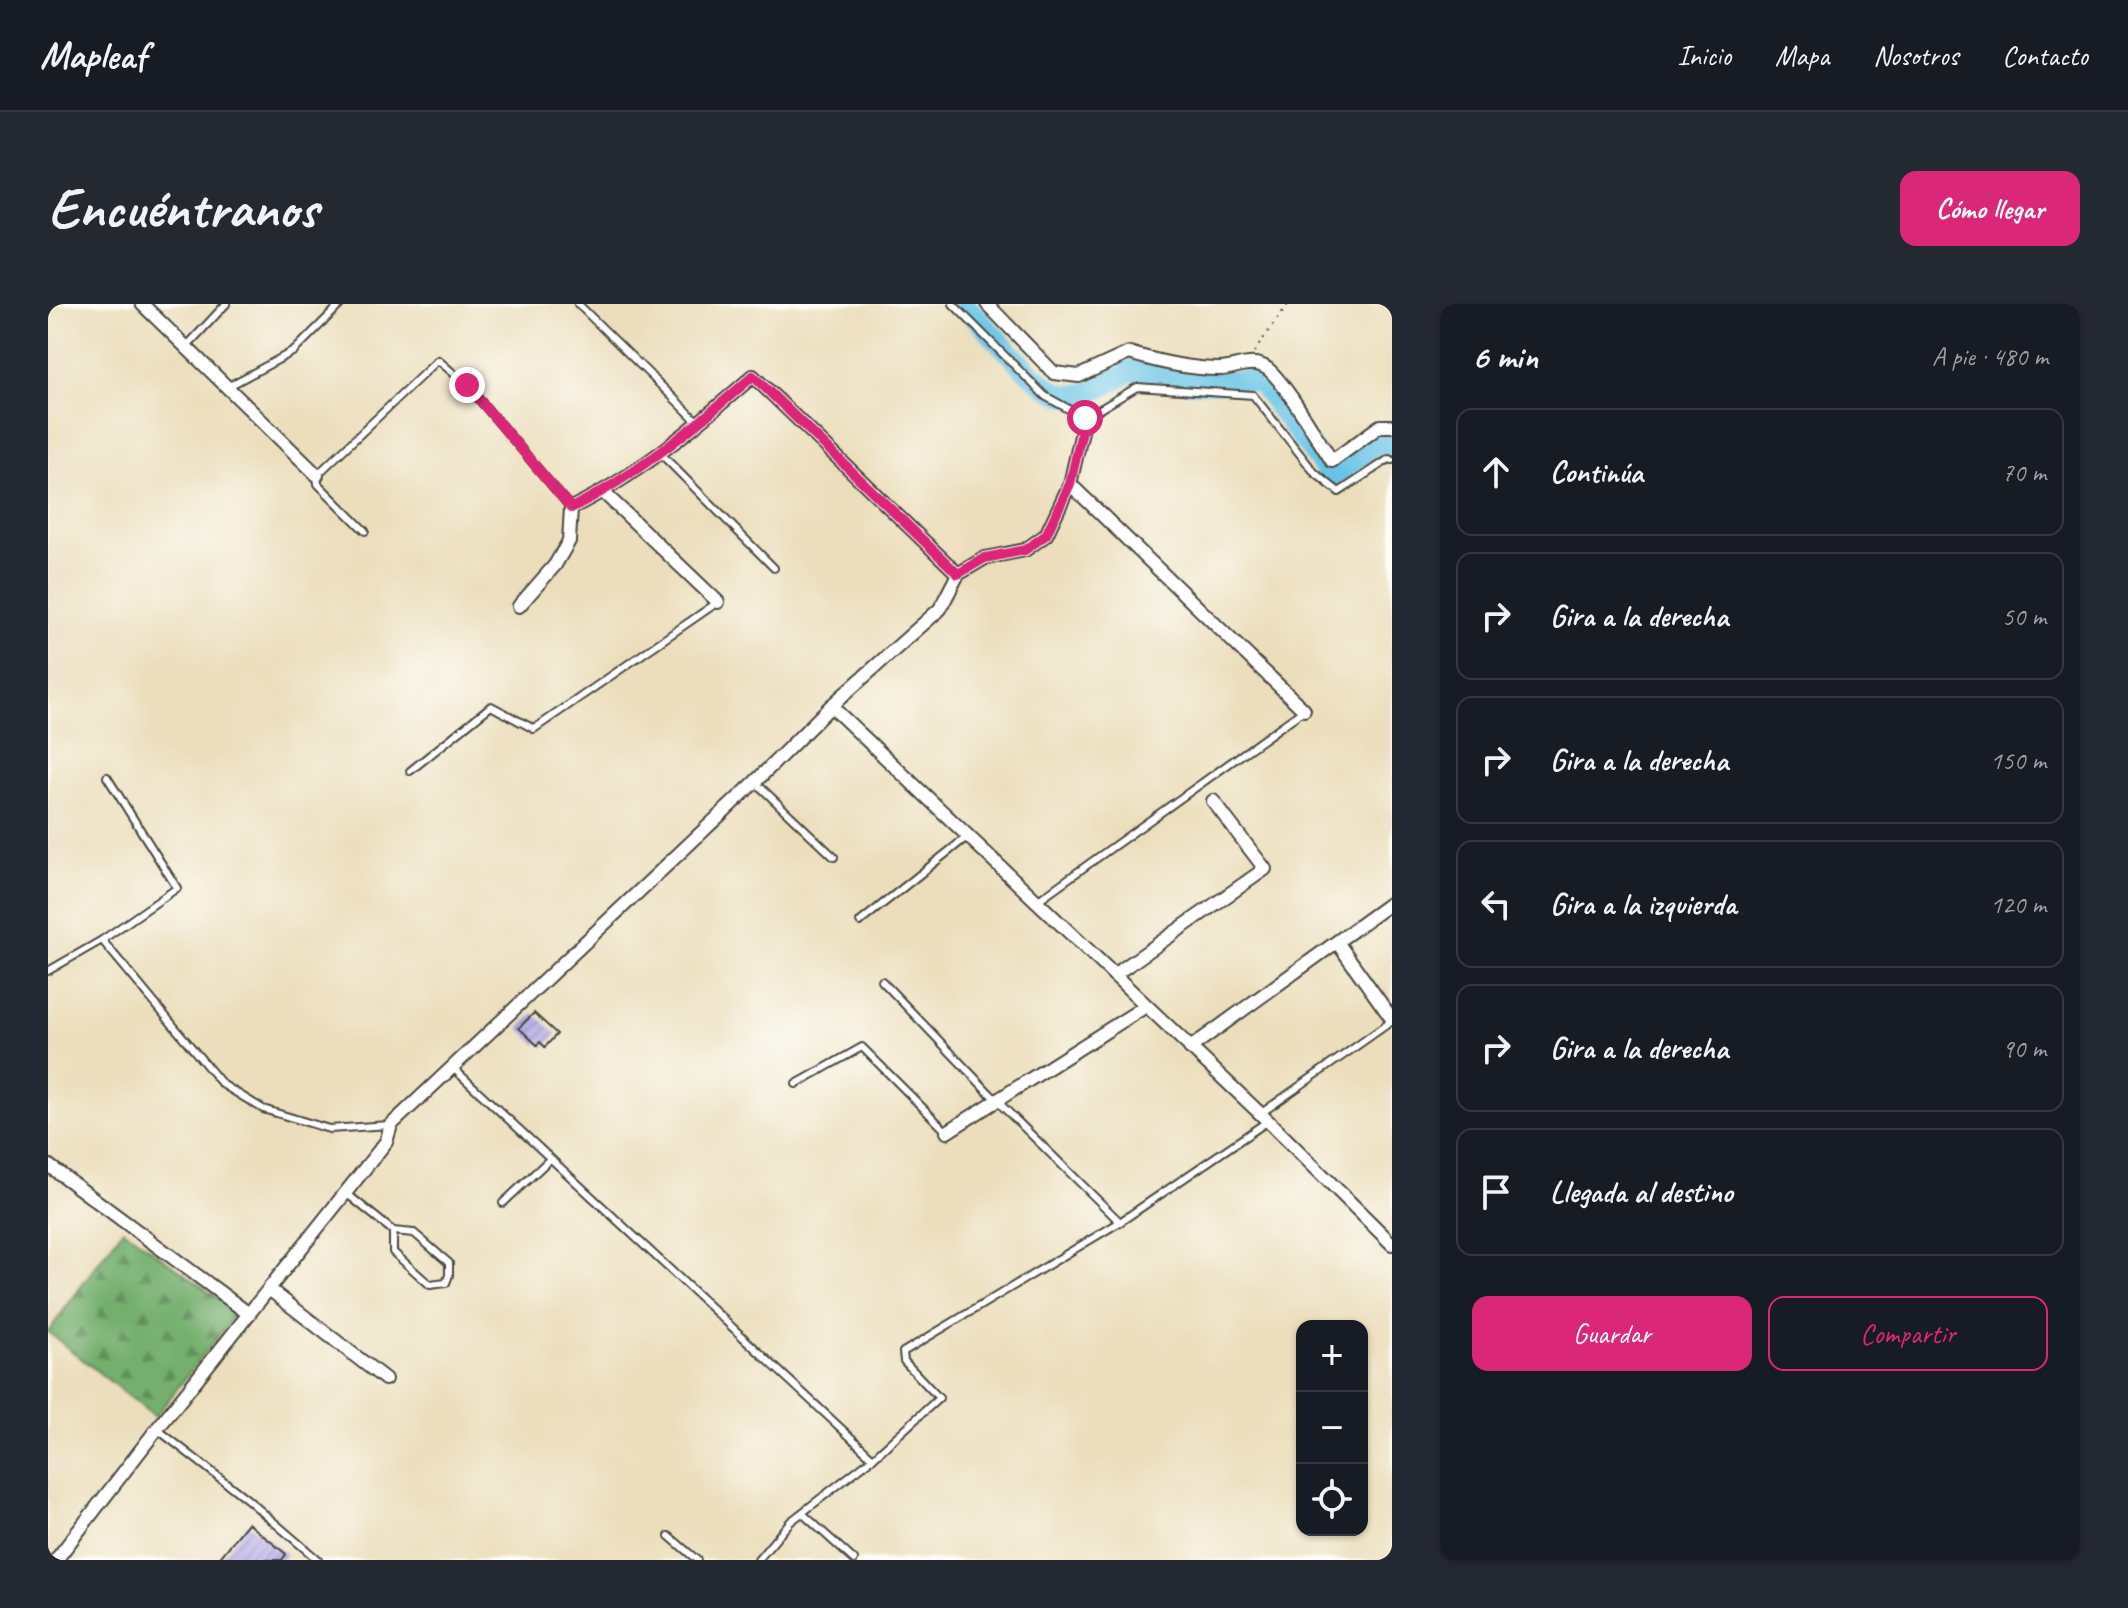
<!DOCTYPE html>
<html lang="es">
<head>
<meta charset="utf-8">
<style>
  body { margin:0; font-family:Caveat,sans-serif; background:#242831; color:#f1f3f6 }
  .controls { position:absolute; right:24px; bottom:24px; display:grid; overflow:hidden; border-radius:16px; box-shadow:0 2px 6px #0004 }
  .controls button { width:72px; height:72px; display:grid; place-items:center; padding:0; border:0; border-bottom:2px solid #363941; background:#171b24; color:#f1f3f6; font:40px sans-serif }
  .stop { position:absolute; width:24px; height:24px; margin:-18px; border:6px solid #db2777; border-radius:50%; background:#fff }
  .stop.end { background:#db2777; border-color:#fff; box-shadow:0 2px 8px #0008 }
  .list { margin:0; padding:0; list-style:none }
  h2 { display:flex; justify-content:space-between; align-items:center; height:104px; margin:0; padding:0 32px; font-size:34px }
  h2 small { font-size:26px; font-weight:400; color:#9ea1a6 }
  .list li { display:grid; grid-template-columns:52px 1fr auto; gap:24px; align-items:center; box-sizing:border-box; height:128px; margin:0 16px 16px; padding:0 16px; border:2px solid #363941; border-radius:16px }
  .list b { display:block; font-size:30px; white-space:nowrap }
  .list em { font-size:26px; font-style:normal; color:#9ea1a6 }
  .actions { display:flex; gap:16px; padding:24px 32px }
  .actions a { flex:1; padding:18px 0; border:2px solid #db2777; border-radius:16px; text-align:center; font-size:28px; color:#db2777 }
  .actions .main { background:#db2777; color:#fff }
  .icon { flex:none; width:44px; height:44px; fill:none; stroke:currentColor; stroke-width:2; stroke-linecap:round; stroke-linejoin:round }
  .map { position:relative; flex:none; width:1344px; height:1256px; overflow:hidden; border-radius:16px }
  header { display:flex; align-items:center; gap:48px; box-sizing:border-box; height:112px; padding:0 40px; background:#171b24; border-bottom:2px solid #363941 }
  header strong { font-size:38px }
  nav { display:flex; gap:44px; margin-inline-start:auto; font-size:28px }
  .intro { display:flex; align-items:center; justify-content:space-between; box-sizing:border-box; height:192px; padding:0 48px }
  h1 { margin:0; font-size:56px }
  .button { padding:20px 36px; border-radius:16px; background:#db2777; color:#fff; font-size:28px; font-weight:700 }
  main { display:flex; gap:48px; padding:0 48px }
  aside { flex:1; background:#171b24; border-radius:16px; box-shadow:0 2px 6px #0004 }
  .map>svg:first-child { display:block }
</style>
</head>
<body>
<header>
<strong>Mapleaf</strong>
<nav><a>Inicio</a><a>Mapa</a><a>Nosotros</a><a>Contacto</a></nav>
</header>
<div class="intro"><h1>Encuéntranos</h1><a class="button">Cómo llegar</a></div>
<main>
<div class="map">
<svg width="1344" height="1256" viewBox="0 0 1344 1256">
  <defs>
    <pattern id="forest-firs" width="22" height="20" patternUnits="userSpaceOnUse" patternTransform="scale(2)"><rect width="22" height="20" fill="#75af6d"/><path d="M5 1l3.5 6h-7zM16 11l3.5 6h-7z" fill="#608f5a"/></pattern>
    <pattern id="building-hatch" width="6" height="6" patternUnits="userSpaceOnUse" patternTransform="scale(2)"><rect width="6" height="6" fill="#aba1e5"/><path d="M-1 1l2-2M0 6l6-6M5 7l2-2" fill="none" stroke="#8b83ba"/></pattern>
  </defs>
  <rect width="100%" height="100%" fill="#fdfcf7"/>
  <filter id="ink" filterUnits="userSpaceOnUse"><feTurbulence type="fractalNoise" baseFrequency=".0125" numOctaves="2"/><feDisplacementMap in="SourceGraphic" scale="16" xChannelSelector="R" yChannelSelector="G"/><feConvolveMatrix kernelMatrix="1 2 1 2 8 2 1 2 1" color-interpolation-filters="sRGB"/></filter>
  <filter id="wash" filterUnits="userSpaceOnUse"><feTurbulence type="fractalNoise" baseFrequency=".006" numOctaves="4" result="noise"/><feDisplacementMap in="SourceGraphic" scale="32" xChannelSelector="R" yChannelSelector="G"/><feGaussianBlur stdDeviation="1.8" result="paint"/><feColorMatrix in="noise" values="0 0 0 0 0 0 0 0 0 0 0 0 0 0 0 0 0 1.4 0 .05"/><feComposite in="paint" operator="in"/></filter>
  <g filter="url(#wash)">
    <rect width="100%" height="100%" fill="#ecdebc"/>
    <polygon fill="url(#forest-firs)" stroke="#506d4c" stroke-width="2" points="75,925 189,1008 107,1113 0,1028"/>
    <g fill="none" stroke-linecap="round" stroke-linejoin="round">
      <path stroke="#68c4e6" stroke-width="22" d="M 916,0 C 937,22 987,81 1013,90 C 1035,97 1065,77 1083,66 L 1145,78 L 1211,77 L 1284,173 L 1329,141 L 1344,141"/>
    </g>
    <g id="blocks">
      <g fill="url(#building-hatch)">
        <polygon points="486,709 509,730 497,743 492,738 489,741 471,724"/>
        <polygon points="200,1219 238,1250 234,1256 170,1256"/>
      </g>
    </g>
  </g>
  <g filter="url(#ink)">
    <use href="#blocks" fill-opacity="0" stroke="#484641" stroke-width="2"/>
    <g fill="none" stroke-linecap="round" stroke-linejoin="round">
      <defs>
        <g id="service">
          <polyline points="530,0 651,119"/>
          <polyline points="905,0 997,92 1037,114 1089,83 1205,91 1267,169 1291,188 1341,155 1344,156"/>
          <polyline points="138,43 178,0"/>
          <polyline points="179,83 246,47 293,0"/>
          <polyline points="611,148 726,264"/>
          <polyline points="317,227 270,180 269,171 390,56 419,81 523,204"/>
          <polyline points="362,467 443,402 486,425 670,298"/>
          <polyline points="707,478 786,553"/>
          <polyline points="989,597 1256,406"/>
          <polyline points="812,618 920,532"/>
          <polyline points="54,636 174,780 215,805 281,825 341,821"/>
          <polyline points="0,667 54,636 129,584 59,473"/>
          <polyline points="834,677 949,797 1072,918"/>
          <polyline points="404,763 825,1154"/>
          <polyline points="748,780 814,743 899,828"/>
          <polyline points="1212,810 1344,717"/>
          <polyline points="298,889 345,927 345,948 382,981 398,979 401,971 401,959 366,929 345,927"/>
          <polyline points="455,899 502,855"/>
          <polyline points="109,1125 199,1195 270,1256"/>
          <polyline points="754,1209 806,1256"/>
          <polyline points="621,1232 649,1256"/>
          <polyline points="710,1256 742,1218 825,1154 891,1094 856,1057 855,1048 1072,918 1220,817"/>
        </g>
        <g id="minor">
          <polyline points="94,0 269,171"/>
          <path d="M 939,0 L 1006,69 L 1031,72 L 1081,49 C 1111,58 1140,65 1172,65 C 1188,65 1204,53 1220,65 C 1239,81 1269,135 1284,157 L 1332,122 L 1344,122"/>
          <polyline points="1022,180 1256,406"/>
          <polyline points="555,188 670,298"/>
          <path d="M 471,302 L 507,261 L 521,237 L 523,204 C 591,171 649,121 705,72 L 910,270"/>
          <polyline points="783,402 1220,817 1344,940"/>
          <polyline points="1289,638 1344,715"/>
          <polyline points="1066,671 1217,565 1165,497"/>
          <polyline points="1142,744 1344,598"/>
          <polyline points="899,828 1098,702"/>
          <polyline points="0,861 201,1010"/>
          <polyline points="221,985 337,1075"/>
          <polyline points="8,1256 109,1125 338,838 343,821 707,478 783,402 892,305 910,270 937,254 977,246 998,231 1022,180 1037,114"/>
        </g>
      </defs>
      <use href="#service" stroke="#484641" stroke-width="10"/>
      <use href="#minor" stroke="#484641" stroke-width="16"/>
      <polyline stroke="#484641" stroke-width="2" stroke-dasharray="2 6" stroke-linecap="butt" points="1206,48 1240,0"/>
      <use href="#service" stroke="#fff" stroke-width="6"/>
      <use href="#minor" stroke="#fff" stroke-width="12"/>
    </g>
  </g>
  <g fill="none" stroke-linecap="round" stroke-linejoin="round" filter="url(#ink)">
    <path stroke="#db2777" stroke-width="10" d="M 419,81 L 523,204 C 590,171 649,121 705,72 L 910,270 L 937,254 L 977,246 L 998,231 L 1022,180 L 1037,114"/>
  </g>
</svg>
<div class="controls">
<button>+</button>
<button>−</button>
<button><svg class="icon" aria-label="locate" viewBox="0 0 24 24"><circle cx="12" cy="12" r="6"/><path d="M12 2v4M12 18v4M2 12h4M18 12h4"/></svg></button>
</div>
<div class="stop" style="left:1037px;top:114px"></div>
<div class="stop end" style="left:419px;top:81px"></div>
</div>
<aside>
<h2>6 min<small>A pie · 480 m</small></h2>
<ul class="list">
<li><svg class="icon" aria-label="ahead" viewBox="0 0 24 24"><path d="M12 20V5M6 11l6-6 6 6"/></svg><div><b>Continúa</b></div><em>70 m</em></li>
<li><svg class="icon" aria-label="right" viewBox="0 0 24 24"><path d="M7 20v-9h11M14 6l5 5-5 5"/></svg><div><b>Gira a la derecha</b></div><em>50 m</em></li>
<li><svg class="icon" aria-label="right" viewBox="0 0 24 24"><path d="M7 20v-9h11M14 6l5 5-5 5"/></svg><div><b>Gira a la derecha</b></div><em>150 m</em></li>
<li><svg class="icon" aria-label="left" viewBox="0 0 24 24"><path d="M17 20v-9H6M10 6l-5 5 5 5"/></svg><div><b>Gira a la izquierda</b></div><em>120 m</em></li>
<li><svg class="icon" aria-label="right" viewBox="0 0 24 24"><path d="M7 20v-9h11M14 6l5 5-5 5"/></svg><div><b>Gira a la derecha</b></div><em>90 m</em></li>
<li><svg class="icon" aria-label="arrive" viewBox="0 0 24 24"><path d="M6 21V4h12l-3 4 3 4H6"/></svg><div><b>Llegada al destino</b></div></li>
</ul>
<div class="actions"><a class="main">Guardar</a><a>Compartir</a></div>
</aside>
</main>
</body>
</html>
